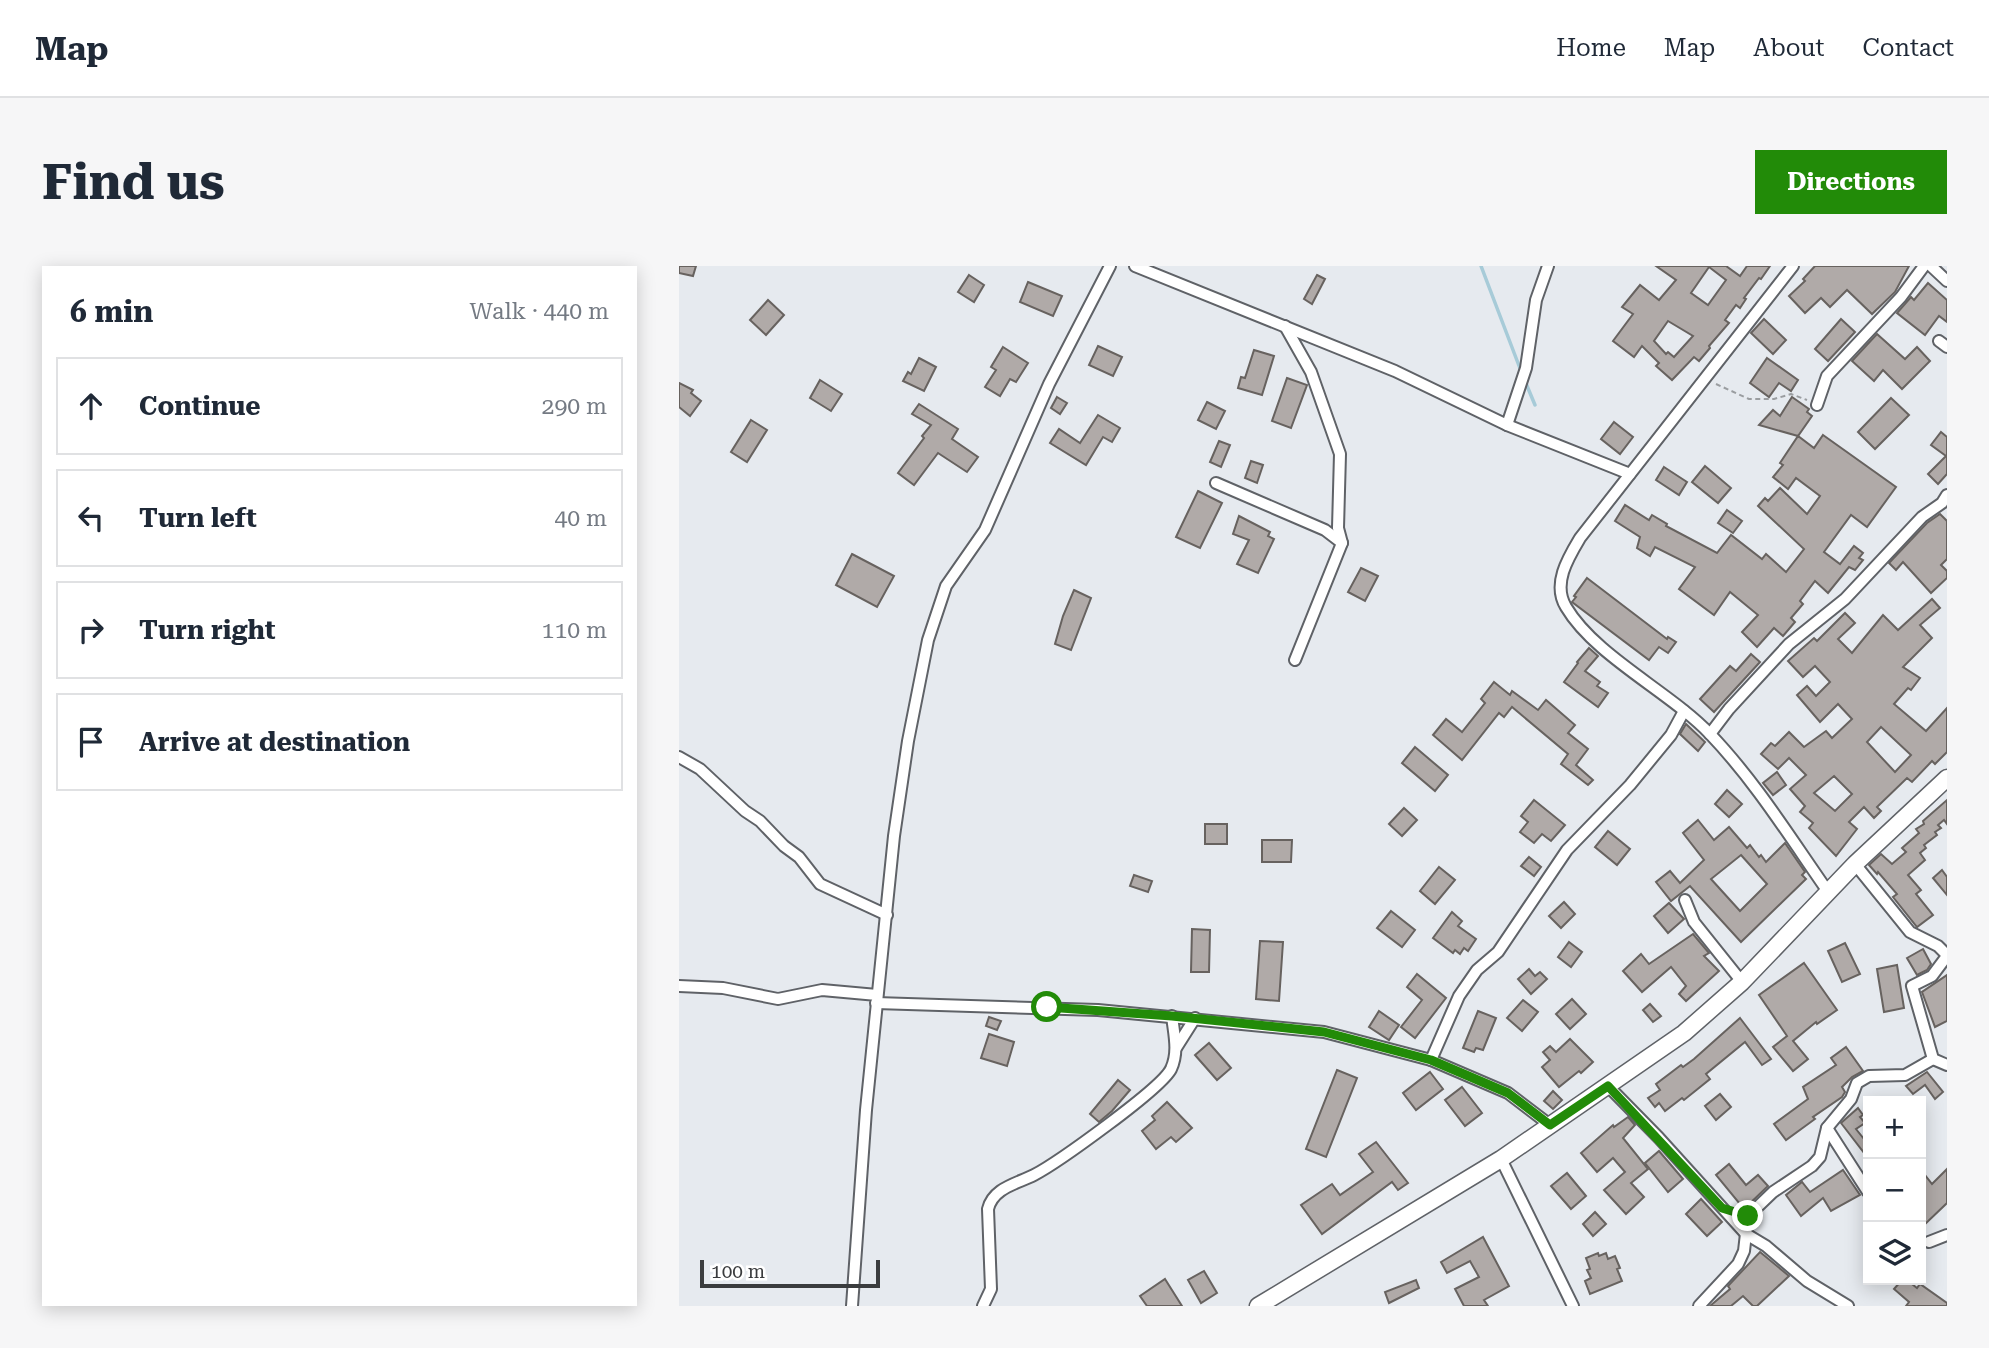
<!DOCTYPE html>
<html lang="en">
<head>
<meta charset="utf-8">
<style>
  body { margin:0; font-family:"Roboto Serif",serif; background:#f6f6f7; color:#1f2937 }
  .controls { position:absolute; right:21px; bottom:21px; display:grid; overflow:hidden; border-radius:0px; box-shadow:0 4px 18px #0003 }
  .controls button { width:63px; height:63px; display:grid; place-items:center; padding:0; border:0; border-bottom:2px solid #e0e1e3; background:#fff; color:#1f2937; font:35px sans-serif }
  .scale { position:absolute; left:21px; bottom:18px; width:180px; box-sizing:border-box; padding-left:7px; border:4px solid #3a3c3e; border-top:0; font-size:19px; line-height:24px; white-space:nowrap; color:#3a3c3e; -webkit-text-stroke:5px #fff; paint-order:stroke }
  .stop { position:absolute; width:21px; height:21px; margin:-16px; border:5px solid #228b08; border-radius:50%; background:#fff }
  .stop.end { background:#228b08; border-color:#fff; box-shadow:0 2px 7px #0008 }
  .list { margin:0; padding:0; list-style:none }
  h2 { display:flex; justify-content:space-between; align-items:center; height:91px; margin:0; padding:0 28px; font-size:30px }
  h2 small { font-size:23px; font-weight:400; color:#747a83 }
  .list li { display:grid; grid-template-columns:46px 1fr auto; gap:21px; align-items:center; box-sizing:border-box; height:98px; margin:0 14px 14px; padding:0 14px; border:2px solid #e0e1e3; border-radius:0px }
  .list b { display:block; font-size:26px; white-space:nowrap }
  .list em { font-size:23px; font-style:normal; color:#747a83 }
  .icon { flex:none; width:38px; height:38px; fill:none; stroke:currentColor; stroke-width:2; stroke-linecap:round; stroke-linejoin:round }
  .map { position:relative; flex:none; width:1268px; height:1040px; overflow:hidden; border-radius:0px }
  header { display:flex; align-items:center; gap:42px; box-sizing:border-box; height:98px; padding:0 35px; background:#fff; border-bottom:2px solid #e0e1e3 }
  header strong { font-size:33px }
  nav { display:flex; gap:38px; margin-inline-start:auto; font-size:24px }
  .intro { display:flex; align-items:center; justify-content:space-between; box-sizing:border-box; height:168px; padding:0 42px }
  h1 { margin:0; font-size:49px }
  .button { padding:18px 32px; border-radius:0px; background:#228b08; color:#fff; font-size:24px; font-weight:700 }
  main { display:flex; gap:42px; padding:0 42px }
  aside { flex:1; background:#fff; border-radius:0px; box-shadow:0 4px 18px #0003 }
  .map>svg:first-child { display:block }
</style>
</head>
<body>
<header>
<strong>Map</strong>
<nav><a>Home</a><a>Map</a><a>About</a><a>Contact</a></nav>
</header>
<div class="intro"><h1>Find us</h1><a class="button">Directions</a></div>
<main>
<aside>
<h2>6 min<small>Walk · 440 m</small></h2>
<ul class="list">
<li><svg class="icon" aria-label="ahead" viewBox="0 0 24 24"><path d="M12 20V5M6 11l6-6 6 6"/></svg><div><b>Continue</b></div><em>290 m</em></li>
<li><svg class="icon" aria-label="left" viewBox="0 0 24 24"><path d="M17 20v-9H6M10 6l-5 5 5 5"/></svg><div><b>Turn left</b></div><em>40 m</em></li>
<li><svg class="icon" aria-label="right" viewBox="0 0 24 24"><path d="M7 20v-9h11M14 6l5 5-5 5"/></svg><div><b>Turn right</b></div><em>110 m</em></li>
<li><svg class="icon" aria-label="arrive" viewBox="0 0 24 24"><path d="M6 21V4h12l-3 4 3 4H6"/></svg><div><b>Arrive at destination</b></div></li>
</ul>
</aside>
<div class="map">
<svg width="1268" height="1040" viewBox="0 0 1268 1040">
  <rect width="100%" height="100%" fill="#e6eaef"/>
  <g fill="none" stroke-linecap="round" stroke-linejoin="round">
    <g stroke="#a7cbd8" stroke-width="3.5">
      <polyline points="802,0 842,105"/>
      <polyline points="846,115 856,139"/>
    </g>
  </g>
  <g fill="#b0aaa8" stroke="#67625f" stroke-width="2" fill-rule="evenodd">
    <polygon points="0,0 17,0 14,10 0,7"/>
    <path d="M 977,0 L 1047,0 L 1061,10 L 1068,0 L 1091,0 L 1082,13 L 1080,12 L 1065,32 L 1067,33 L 1061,42 L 1057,39 L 1046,54 L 1050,57 L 1030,80 L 1031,82 L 1020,95 L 1015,91 L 993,114 L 977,100 L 980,97 L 963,80 L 955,91 L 934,75 L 954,48 L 943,41 L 961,19 L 980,34 L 997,14 ZM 1030,1 L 1047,14 L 1029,39 L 1012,27 ZM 989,55 L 1014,70 L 995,91 L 989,86 L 987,88 L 975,75 Z"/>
    <polygon points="1136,0 1230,0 1216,26 1193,48 1168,24 1151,41 1142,32 1126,47 1110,30 1126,15 1124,13"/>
    <polygon points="290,9 305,19 295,36 279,26"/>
    <polygon points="638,9 646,13 633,38 625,33"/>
    <polygon points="349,16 383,30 374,50 341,36"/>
    <polygon points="1249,17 1268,34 1268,56 1260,50 1246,69 1218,47 1232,31 1235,34"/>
    <polygon points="89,34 105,49 87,69 71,54"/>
    <polygon points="1085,53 1107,74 1094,88 1072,67"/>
    <polygon points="1162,53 1176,66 1149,95 1136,83"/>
    <polygon points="1198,68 1226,93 1238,81 1251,95 1223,123 1204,104 1195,115 1173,95"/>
    <polygon points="419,80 443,91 434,110 410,99"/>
    <polygon points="324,81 349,97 337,116 331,113 321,130 306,121 317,104 312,101"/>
    <polygon points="575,84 595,90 583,129 559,122 562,111 566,112"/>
    <polygon points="240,92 257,101 245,125 224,115 229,106 232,108"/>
    <polygon points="1088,92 1119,114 1112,125 1100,117 1090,131 1071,117"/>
    <polygon points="608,112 628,119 612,162 593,155"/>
    <polygon points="141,114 163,128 152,145 131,132"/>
    <polygon points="0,117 14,124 12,127 22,135 11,150 0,141"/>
    <polygon points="378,131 388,137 381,148 372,142"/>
    <polygon points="1113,131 1130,143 1128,146 1133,150 1119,170 1080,159 1094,144 1101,150"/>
    <polygon points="1212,132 1230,149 1196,183 1179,166"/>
    <polygon points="528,136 546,145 537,163 519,154"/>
    <polygon points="240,138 279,163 273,173 299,191 288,206 259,187 235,219 219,207 245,172 243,170 252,159 233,148"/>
    <polygon points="419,149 441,162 433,176 424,171 407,199 371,177 380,163 401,177"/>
    <polygon points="72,154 88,164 68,196 52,186"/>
    <polygon points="935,156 954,171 941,188 922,173"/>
    <polygon points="1262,166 1268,171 1268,208 1259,218 1249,208 1267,190 1252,179"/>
    <polygon points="1144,169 1217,221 1188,261 1172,249 1145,286 1161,298 1175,280 1184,287 1180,292 1184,294 1176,304 1170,301 1149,327 1136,315 1121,335 1124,338 1112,352 1116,356 1104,370 1095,362 1078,381 1063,366 1079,349 1051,326 1035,349 1000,323 1016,301 976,281 971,290 958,282 961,271 936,255 946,239 970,254 973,249 988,258 987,260 1038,287 1052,269 1083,293 1087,288 1107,306 1125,283 1079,240 1086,232 1089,235 1101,222 1128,248 1141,230 1117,212 1109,223 1094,211 1104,199 1101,197 1119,170 1135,182"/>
    <polygon points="540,175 551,179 542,201 531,196"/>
    <polygon points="572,195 584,199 578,217 566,212"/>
    <polygon points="1026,200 1052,222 1039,237 1013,216"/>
    <polygon points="985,201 1008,216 1000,229 977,214"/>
    <polygon points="519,225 543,237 521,282 497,271"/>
    <polygon points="1048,244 1063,255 1054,267 1039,257"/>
    <polygon points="1261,248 1268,255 1268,293 1262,299 1268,305 1268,312 1252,327 1224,296 1217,304 1210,297 1248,257"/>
    <polygon points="560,250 591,266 589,270 595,273 579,307 558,298 570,274 554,268"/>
    <polygon points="173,288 215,310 198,341 157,319"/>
    <polygon points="682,302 699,310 686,335 669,326"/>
    <polygon points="908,312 988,373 989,371 997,376 989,387 980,381 970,394 893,336 897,331 895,330"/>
    <polygon points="395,324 412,332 392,384 376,378 384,350"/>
    <path d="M 1253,333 L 1261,342 L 1241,359 L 1253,372 L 1224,401 L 1241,412 L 1232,424 L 1229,422 L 1215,438 L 1247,465 L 1268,442 L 1268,486 L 1256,498 L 1253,495 L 1233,516 L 1228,512 L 1198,541 L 1202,545 L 1195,552 L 1185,541 L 1170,556 L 1178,563 L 1157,590 L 1130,562 L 1134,557 L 1121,546 L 1126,540 L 1111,523 L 1127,509 L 1110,492 L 1099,503 L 1082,488 L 1092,477 L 1096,480 L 1110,466 L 1125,481 L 1147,465 L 1153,472 L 1173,453 L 1159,438 L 1141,456 L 1118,429 L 1128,420 L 1137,430 L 1151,416 L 1136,400 L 1124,411 L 1109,395 L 1135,372 L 1138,375 L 1166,347 L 1176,357 L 1159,373 L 1173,387 L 1204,349 L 1219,364 ZM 1202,461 L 1232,489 L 1216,506 L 1188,476 ZM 1155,510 L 1173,528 L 1156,545 L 1135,527 Z"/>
    <polygon points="910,382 919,390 906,405 921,416 918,420 929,427 919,441 885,416 899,397 898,396"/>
    <polygon points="1072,388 1081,396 1035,446 1021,433 1051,400 1057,405"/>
    <polygon points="815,416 831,429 833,425 859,444 867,434 896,459 889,467 909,483 897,499 914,514 909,519 882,498 889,488 833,441 825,451 820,447 783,494 754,469 767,453 783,466 806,437 802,433"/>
    <polygon points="1007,458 1026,476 1019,485 1001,468"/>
    <polygon points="736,481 769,509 756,525 723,497"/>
    <polygon points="1098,506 1107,519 1094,529 1084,517"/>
    <polygon points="1048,524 1063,538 1050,551 1036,538"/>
    <polygon points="855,534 886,559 872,575 863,568 855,577 841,566 849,556 842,550"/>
    <polygon points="1268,534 1268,558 1265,554 1259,559 1262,562 1256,566 1258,569 1245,579 1247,582 1241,587 1246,594 1229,609 1242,624 1237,628 1254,649 1238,661 1214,631 1218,628 1199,606 1198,608 1190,599 1202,588 1213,598 1227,586 1223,582 1240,567 1237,563 1245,558 1244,555"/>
    <polygon points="725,542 738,554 723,570 710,558"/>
    <path d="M 1019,554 L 1035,574 L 1050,561 L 1068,582 L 1071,579 L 1080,591 L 1082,589 L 1087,596 L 1106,577 L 1126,606 L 1123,609 L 1127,613 L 1062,676 L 1011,620 L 992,635 L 977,616 L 991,605 L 1001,617 L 1025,594 L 1004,567 ZM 1062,589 L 1088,618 L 1061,645 L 1032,613 Z"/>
    <rect x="526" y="558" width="22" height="20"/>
    <polygon points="929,565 951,583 938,599 916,581"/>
    <polygon points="583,574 613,574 612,596 583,596"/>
    <polygon points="850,591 862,601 855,610 842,600"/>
    <polygon points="760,601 776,614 756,638 741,625"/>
    <polygon points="1263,604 1268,611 1268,629 1254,612"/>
    <polygon points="455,609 473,615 469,626 451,620"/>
    <polygon points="885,636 896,648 882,662 870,650"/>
    <polygon points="990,637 1005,653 989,667 975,650"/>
    <polygon points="712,645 736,664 723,681 698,662"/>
    <polygon points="773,646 783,655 779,660 797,673 789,685 785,682 781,688 776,684 774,687 754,672"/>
    <polygon points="513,663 531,664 530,706 512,706"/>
    <polygon points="1014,668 1030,687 1025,690 1040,705 1007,735 1000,728 1007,720 992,701 963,726 944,705 962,688 970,698"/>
    <polygon points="581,675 604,676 600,735 577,733"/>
    <polygon points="890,676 903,686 892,701 879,691"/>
    <polygon points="1166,677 1181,708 1163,716 1149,685"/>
    <polygon points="1244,683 1252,698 1248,704 1238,709 1228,692"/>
    <polygon points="1125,697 1158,744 1138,758 1137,756 1114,775 1129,793 1114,805 1094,781 1108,770 1080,729"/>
    <polygon points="1218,699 1225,742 1205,746 1198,703"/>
    <polygon points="850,703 856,710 861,706 868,713 852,728 839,713"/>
    <polygon points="738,708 767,732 736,772 722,761 743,734 728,721"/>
    <polygon points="1268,709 1268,755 1256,761 1243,726"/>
    <polygon points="893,733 907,748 891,763 877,748"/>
    <polygon points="844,734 859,746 843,765 828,752"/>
    <polygon points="971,738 982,750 974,756 964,744"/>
    <polygon points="700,745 720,759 710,774 690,761"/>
    <polygon points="799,745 817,752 804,784 797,782 795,786 784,782"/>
    <polygon points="310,751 322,755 318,764 307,760"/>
    <polygon points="1061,752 1092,793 1083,799 1066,776 1027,808 1031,813 1005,834 1003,832 986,845 980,837 976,841 969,832 981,824 977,818 1002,799 1004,801 1015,793"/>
    <polygon points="310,768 335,776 328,800 302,792"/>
    <polygon points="891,773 914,796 902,807 900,805 880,821 863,801 871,794 864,786 871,780 877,786"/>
    <polygon points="530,777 552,802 538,814 516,789"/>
    <polygon points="1167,781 1184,805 1173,811 1163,821 1166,826 1163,831 1134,851 1136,853 1107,874 1095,858 1129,833 1124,821 1157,799 1152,792"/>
    <polygon points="658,804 678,812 647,891 627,883"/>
    <polygon points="751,806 764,823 737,844 724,827"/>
    <polygon points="1248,806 1264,826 1256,833 1246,819 1234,828 1227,820"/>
    <polygon points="439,814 451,824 433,845 420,856 411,848"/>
    <polygon points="783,821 803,847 786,860 766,834"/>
    <polygon points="874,825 883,834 874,843 865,835"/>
    <polygon points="1041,828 1052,841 1037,854 1026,840"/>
    <polygon points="488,836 513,862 497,876 492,871 477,883 463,865 476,854 473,850"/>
    <polygon points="1179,842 1184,849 1181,851 1186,857 1177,863 1189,878 1189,892 1162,857"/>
    <polygon points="949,851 956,859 944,872 969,903 952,917 965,931 947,948 925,924 946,906 934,892 918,906 902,887 934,859 935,861"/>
    <polygon points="697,876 729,917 719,924 713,916 643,968 622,939 653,918 661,929 694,906 680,888"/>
    <polygon points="980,885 1004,913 989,926 966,897"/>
    <polygon points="1050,898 1067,919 1079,909 1089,920 1065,943 1037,909"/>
    <polygon points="1268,903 1268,937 1242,962 1242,904 1253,918"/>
    <polygon points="1164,904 1181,929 1152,945 1144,932 1122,950 1107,929 1123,916 1131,926"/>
    <polygon points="888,907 907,930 892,943 872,920"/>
    <polygon points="1022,933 1043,956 1028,970 1007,948"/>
    <polygon points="916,946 927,958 914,970 904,958"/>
    <polygon points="804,971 830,1020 805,1034 809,1040 785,1040 776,1023 800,1011 791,995 768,1007 762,996"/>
    <polygon points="1081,986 1110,1010 1078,1040 1074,1040 1064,1030 1052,1040 1031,1040 1051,1023 1049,1020"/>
    <polygon points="919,987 920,990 927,987 929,993 936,990 941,1002 938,1003 943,1015 911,1028 906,1015 912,1012 908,1004 911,1003 907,992"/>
    <polygon points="525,1005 538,1027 522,1037 509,1014"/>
    <polygon points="486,1013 503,1040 468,1040 461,1030"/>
    <polygon points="737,1014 740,1022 710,1037 706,1026"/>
    <polygon points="1223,1014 1228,1014 1238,1022 1241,1018 1268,1037 1268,1040 1227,1040 1230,1036 1215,1023"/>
  </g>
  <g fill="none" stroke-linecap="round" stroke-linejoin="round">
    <defs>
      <g id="minor">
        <polyline points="456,0 716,105 828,159 951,208"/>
        <path d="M 1114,0 L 901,272 C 889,292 873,318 887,341 C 916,390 991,426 1031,468 C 1077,516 1112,573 1150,627"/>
        <polyline points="1252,0 1268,15"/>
        <polyline points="606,60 632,106 661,188 659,262 663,277 616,394"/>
        <polyline points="1260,75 1268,81"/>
        <polyline points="1138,139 1148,110 1222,31 1245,0"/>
        <polyline points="828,159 847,102 857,34 869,0"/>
        <polyline points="537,217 646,264 663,277"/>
        <polyline points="1031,468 1050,443 1110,378 1166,333 1243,251 1263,237 1268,229"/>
        <polyline points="0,491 21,503 66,545 81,555 105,580 120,591 141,618 208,649"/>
        <polyline points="1176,598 1231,666 1259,680 1268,689"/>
        <polyline points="1006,634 1015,656 1063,716"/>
        <polyline points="1268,690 1253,710 1233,720 1254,793 1268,799"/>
        <polyline points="0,720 44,722 99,733 143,724 198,729"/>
        <polyline points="197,737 419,744 645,766 752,794 829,827 871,859"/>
        <polyline points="497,782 516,752"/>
        <polyline points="752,794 780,730 798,704 819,686 888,584 951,519 992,469 1005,445"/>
        <polyline points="929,820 980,872 1067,968 1087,980 1128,1015 1169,1040"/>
        <polyline points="1148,862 1189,926"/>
        <polyline points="822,893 894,1040"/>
        <polyline points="1250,976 1268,969"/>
        <polyline points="173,1040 187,844 215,570 229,475 249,374 267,320 306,264 370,118 431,0"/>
        <path d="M 304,1040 L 312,1023 L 309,943 C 314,922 337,918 355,909 C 378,897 482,823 492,803 C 500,786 495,768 493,750"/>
        <polyline points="1020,1040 1059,998 1065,985 1069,950 1094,926 1133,900 1141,891 1148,862 1172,833 1178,817 1190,810 1226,809 1254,793"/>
      </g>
      <polyline id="secondary" points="579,1040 822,893 1005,767 1063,716 1176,598 1268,512"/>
    </defs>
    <use href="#minor" stroke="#5f6267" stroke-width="14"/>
    <use href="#secondary" stroke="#5f6267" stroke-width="19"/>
    <polyline stroke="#9a9da0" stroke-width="2" stroke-dasharray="5 3.5" stroke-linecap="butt" points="1037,118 1070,133 1095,133 1112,128 1128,134"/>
    <use href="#minor" stroke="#fff" stroke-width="10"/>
    <use href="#secondary" stroke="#fff" stroke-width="16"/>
  </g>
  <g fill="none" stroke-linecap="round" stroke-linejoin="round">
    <polyline stroke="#228b08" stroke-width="9" points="368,741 493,750 645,766 752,794 829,827 871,859 929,820 1043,942 1069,950"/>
  </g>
</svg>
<div class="controls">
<button>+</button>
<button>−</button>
<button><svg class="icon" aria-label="layers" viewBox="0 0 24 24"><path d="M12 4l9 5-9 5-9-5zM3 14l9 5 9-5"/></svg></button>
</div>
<div class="scale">100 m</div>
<div class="stop" style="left:368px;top:741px"></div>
<div class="stop end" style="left:1069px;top:950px"></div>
</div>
</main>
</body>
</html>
